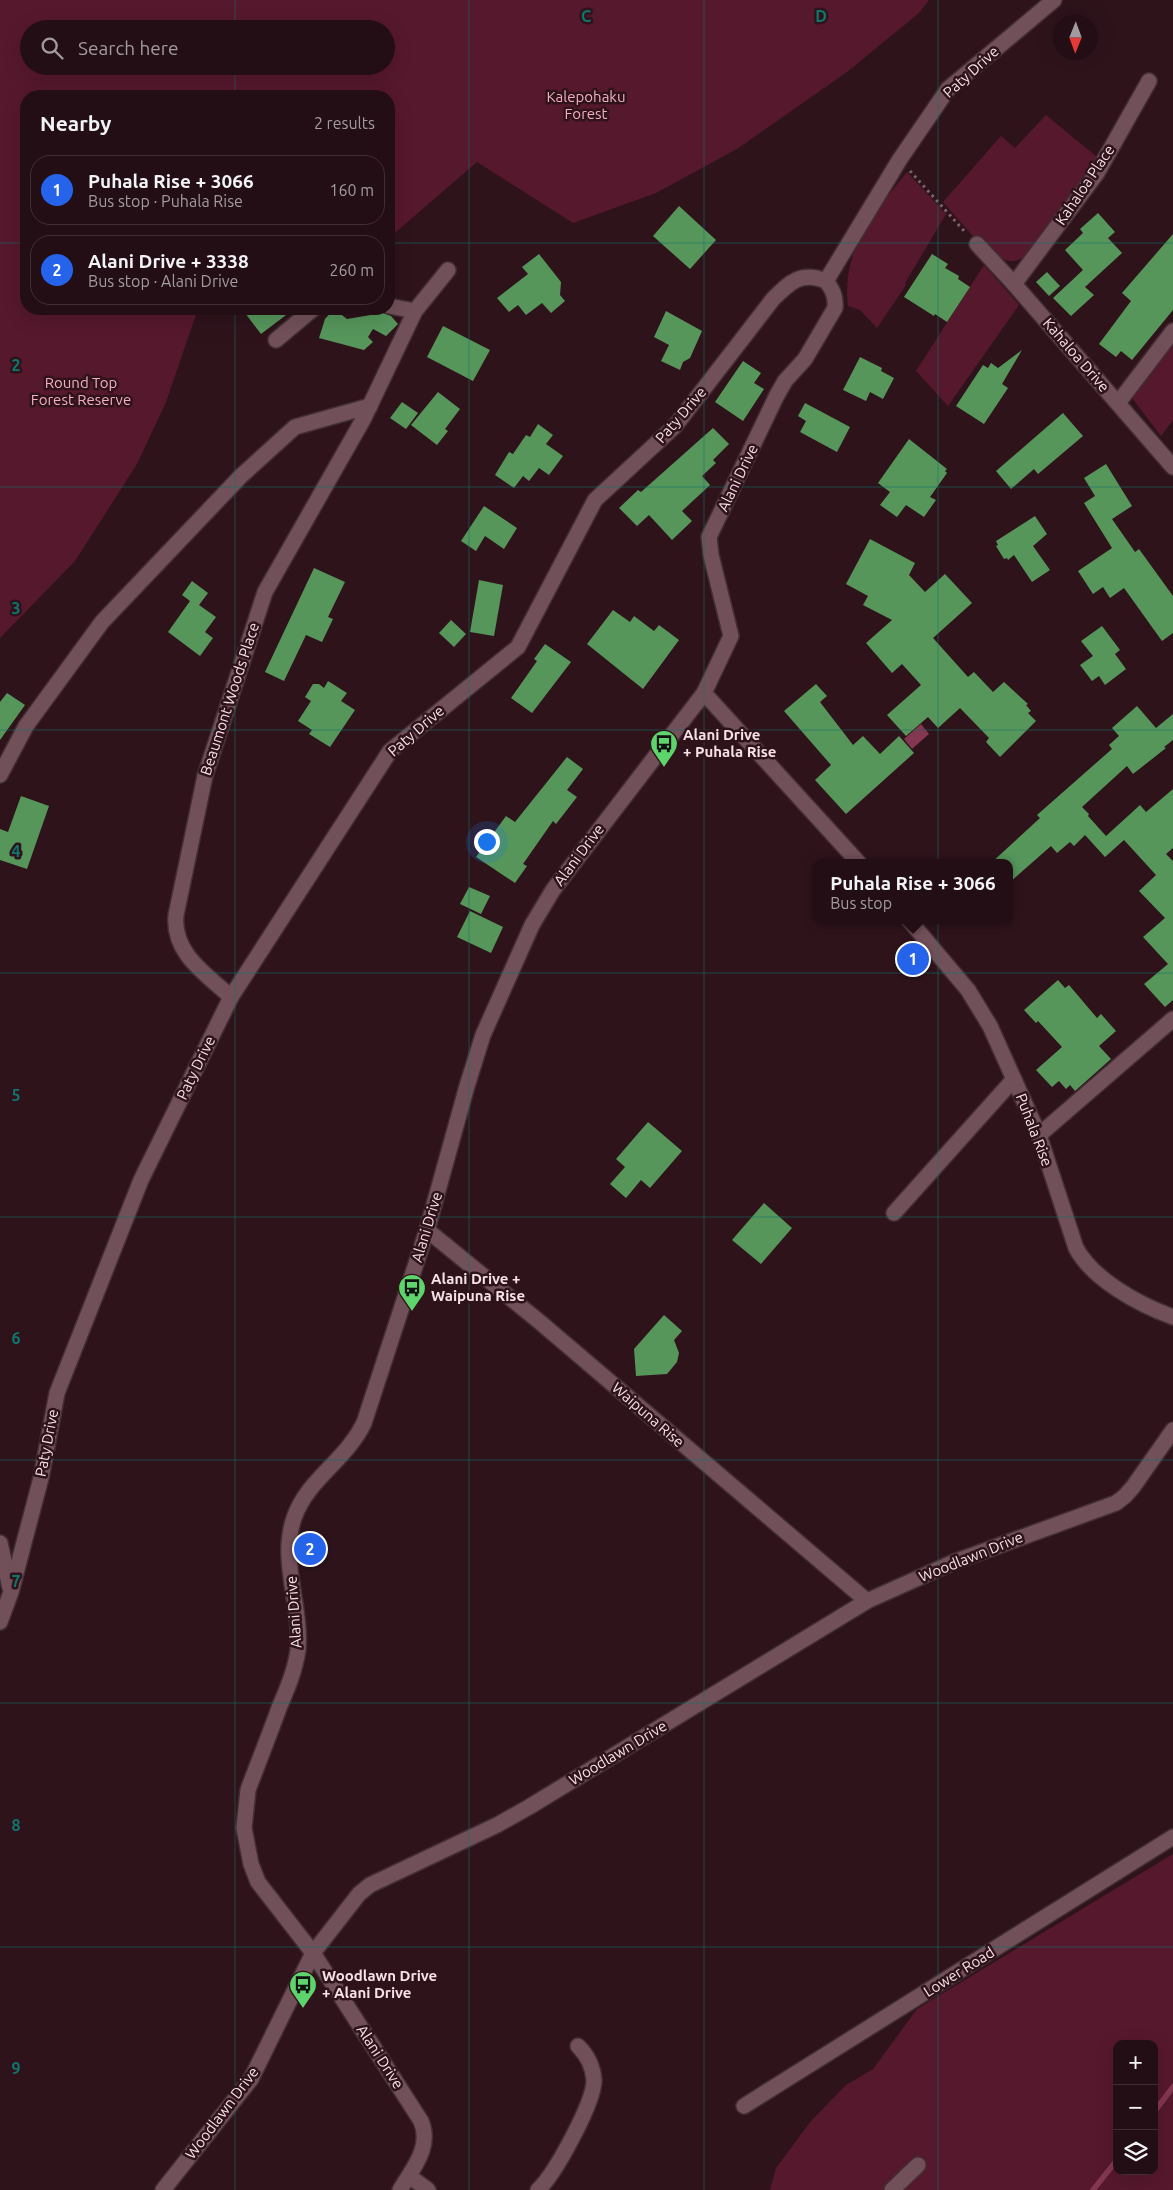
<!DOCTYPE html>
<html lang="en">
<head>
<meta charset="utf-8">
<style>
  body { margin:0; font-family:Ubuntu,sans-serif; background:#2a171d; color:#f1f3f6 }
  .controls { position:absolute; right:15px; bottom:15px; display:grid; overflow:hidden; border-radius:10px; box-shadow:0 5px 20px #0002 }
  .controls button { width:45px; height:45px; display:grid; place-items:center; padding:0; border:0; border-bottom:1px solid #3f2e34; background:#220e14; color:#f1f3f6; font:25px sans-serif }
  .compass { position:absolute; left:1053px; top:15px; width:45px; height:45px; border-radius:50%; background:#220e14; box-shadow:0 5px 20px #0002; rotate:181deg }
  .you { position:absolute; left:486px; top:841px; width:18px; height:18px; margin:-12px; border:4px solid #fff; border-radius:50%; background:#1a73e8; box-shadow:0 0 0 8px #1a73e833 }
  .badge { display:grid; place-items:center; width:32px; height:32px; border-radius:50%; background:#2563eb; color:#fff; font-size:16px; font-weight:700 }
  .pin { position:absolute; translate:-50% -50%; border:2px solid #fff; box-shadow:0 1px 5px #0006 }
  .popup { position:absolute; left:813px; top:859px; width:200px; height:65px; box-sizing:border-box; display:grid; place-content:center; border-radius:10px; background:#220e14; filter:drop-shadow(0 1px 4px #0005); font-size:16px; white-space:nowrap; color:#a29ca0 }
  .popup b { font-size:19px; color:#f1f3f6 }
  .popup::after { content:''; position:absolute; left:50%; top:100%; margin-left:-10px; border:10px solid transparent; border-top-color:#220e14 }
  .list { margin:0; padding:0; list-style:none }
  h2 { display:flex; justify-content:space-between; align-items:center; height:65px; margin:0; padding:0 20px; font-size:21px }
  h2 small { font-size:16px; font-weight:400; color:#a29ca0 }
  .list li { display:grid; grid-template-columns:32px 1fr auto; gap:15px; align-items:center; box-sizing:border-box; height:70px; margin:0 10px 10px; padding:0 10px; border:1px solid #3f2e34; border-radius:20px }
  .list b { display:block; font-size:19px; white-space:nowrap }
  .list p { margin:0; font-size:16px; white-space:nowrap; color:#a29ca0 }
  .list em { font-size:16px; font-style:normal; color:#a29ca0 }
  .icon { flex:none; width:28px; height:28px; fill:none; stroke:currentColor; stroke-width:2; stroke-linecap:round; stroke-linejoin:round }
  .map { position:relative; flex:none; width:1173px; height:2190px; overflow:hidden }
  .search { position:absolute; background:#220e14; box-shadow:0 5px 20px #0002; left:20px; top:20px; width:375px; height:55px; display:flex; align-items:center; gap:12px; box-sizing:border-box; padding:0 18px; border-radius:28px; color:#a29ca0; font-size:19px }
  .panel { position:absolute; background:#220e14; box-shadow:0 5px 20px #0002; left:20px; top:90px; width:375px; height:225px; border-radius:20px }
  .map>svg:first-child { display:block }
</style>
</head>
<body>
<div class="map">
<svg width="1173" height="2190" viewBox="0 0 1173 2190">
  <rect width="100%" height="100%" fill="#2e131b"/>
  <g fill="#56182d" fill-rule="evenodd">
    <path d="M 0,0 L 929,0 L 919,13 L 847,72 L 737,149 L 656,193 L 573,223 L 477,162 L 389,238 L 389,96 L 26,96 L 26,309 L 198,309 L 166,402 L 137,464 L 75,561 L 0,638 ZM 29,29 L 386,29 L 386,66 L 29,66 Z"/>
    <path d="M 1046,115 L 1097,157 L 1026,256 C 1005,270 996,253 983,238 L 978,242 L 943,202 L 1001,136 L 1015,148 Z"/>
    <path d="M 907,172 L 946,214 L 905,283 L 906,285 L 877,328 L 860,310 L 848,306 C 841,250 874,213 907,172 Z"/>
    <polygon points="984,265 1019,305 948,406 916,371"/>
    <polygon points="1173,343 1173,420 1161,436 1132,398"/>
    <path d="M 1173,1854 L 1173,2190 L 770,2190 L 776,2168 L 811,2121 L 846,2085 L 873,2069 L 917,2009 ZM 1117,2044 L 1154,2044 L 1154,2171 L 1117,2171 Z"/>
  </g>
  <polygon fill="#843750" points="921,724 929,734 912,749 904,739"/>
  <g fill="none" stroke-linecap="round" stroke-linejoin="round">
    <g stroke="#843750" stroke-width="5.5">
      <polyline points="1154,2112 1173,2087"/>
      <polyline points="1093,2190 1117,2160"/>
    </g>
  </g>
  <g fill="#56965b">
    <polygon points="679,206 716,240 690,269 653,236"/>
    <polygon points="1098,213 1115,232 1108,238 1122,253 1085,287 1094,295 1071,316 1053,298 1083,270 1065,250 1083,233 1080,229"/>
    <polygon points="1173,234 1173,310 1132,360 1121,351 1116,357 1099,344 1131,301 1122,293"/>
    <polygon points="539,254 561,282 560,295 565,301 551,313 542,303 526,315 518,305 509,312 497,298 528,274 522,267"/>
    <polygon points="932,254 948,264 945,268 959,276 958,279 970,287 947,322 935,314 934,316 904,297"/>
    <polygon points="1047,272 1060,286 1049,296 1036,282"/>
    <polygon points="242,309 294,309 261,334"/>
    <polygon points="334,309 347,319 383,313 391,316 398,324 386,336 373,329 368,337 373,342 364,350 319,338 325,319"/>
    <polygon points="666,311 702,331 690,358 683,362 680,370 661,361 669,345 654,337"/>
    <polygon points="443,326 490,350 473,381 427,357"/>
    <polygon points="1022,350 1002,384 1008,388 984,424 956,406 983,365 988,368 991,363 998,368"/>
    <polygon points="860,357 882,368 881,371 894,378 883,399 870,392 866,401 843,390"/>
    <polygon points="743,361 761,373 754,383 764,389 743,421 715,402"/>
    <polygon points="438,392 460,409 445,429 448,431 437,445 411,425"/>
    <polygon points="402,402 418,413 406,429 390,418"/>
    <polygon points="805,403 850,427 837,452 800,432 806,421 798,416"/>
    <polygon points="1063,413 1083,436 1038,474 1034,469 1011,489 996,471"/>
    <polygon points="538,424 553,435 546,444 563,456 549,475 539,468 529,481 523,476 514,488 495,475 509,452 513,454 526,435 530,437"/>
    <polygon points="713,428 729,444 713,460 716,463 702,476 710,485 682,511 692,521 672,540 649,515 637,526 619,508 638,490 641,492"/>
    <polygon points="909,439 947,469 945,471 947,473 930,497 936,500 924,517 906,505 897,517 880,505 890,492 878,483"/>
    <polygon points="1106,464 1132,506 1112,519 1135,552 1139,549 1173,596 1173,633 1162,641 1124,588 1110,598 1103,587 1093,594 1078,571 1112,548 1084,503 1095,496 1084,478"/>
    <polygon points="484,506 517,528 504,549 485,536 476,551 461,541"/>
    <polygon points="1035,516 1047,534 1033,546 1050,570 1032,582 1014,555 1008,560 1007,558 1004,559 996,546 998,545 996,541"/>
    <polygon points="870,539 915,563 909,575 925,592 945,574 972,603 933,638 968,677 974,672 993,692 1004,682 1028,704 1026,705 1031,711 1028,713 1036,721 1000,757 986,742 989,738 960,708 938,728 928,717 906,736 887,715 921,685 902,664 892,673 866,643 892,620 863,605 868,596 846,584"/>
    <polygon points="314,568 345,582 328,617 333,619 322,642 306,635 284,681 265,672"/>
    <polygon points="479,580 503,585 494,636 470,632"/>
    <polygon points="192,581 208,593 199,605 216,617 205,632 213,638 200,656 168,632 190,601 182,595"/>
    <polygon points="613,610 630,622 634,616 654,631 659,625 679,640 643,689 587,644"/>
    <polygon points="451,620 466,634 454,647 439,633"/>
    <polygon points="1102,626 1120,650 1115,654 1126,669 1105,685 1099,676 1092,681 1080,665 1093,656 1081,641"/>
    <polygon points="545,644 571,662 532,713 511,698 537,661 534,659"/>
    <polygon points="328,681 347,693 341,701 355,710 330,747 309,734 312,730 298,721 311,701 305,697 313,684 319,684 324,688"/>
    <polygon points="816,684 827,696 820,702 853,745 863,736 880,754 899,736 914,753 846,814 815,780 831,765 784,711"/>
    <polygon points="7,693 25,705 0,740 0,702"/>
    <polygon points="1137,706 1156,728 1173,714 1173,740 1164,747 1166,748 1133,774 1127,766 1082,807 1089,814 1088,816 1106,836 1140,805 1146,812 1173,789 1173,848 1166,854 1173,861 1173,1000 1165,1007 1144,984 1168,964 1143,937 1165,918 1139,891 1156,875 1124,840 1105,857 1085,835 1074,846 1070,842 1057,853 1051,846 1009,883 1009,863 991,863 1040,818 1037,815 1112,749 1109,745 1119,736 1112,728"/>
    <polygon points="567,757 583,769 567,790 577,797 556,824 553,821 523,864 527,866 515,883 476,857 506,816 515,822"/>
    <polygon points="21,796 49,806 27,869 0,860 0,829 8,832"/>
    <polygon points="469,887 490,896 481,914 460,904"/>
    <polygon points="470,911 503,927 491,953 457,937"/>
    <polygon points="1058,980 1065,988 1069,985 1097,1018 1101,1014 1116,1031 1099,1046 1111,1059 1075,1091 1070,1085 1066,1089 1059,1081 1052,1087 1036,1070 1062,1047 1038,1021 1036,1023 1024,1010"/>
    <polygon points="648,1122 682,1151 650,1188 641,1180 626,1198 610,1184 625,1167 616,1159"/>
    <polygon points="764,1203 792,1228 761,1264 732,1240"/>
    <polygon points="664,1315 682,1331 674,1340 679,1353 677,1362 667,1374 636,1376 634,1349"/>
  </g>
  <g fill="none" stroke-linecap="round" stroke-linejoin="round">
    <defs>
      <g id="minor">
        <polyline points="977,244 1014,284 1173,467"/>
        <polyline points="1014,284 1097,173 1149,81"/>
        <polyline points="389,306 415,311"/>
        <polyline points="276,340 313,309"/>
        <polyline points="1118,403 1173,331"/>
        <polyline points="704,693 859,863"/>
        <polyline points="0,775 26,726 102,622 241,476 295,427 370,406"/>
        <path d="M 909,920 L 968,990 L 990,1026 L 1039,1135 L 1076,1248 C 1093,1280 1140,1305 1173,1317"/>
        <path d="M 231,997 C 206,974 172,953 176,915 L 205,776 L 265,592 L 364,418 L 415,311 L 448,270"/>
        <polyline points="1039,1135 1173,1019"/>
        <polyline points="894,1213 1014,1079"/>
        <polyline points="427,1230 541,1323 867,1601"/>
        <polyline points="0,1543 10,1588"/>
        <path d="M 0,1622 L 11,1592 L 41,1478 L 57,1393 L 141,1180 L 231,997 L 390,751 L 518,647 L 595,500 L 675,426 L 773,299 C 790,282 801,271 826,281 L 900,159 L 948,89 L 1054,0"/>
        <polyline points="744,2106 1173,1837"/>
        <polyline points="409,2176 428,2190"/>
        <polyline points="163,2190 251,2079 313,1953 359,1894 370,1885 497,1825 529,1807 867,1601 954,1562 1116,1503 1125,1496 1133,1487 1173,1430"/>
        <path d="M 400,2190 C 413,2168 432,2147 421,2121 L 313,1953 L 258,1882 L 251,1864 L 244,1828 L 248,1790 C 258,1763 269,1736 279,1708 C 287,1689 295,1671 298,1650 C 302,1606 279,1561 294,1518 C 308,1478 345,1462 364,1423 L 427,1230 L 467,1086 L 483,1035 L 532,925 L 553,890 L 704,693 L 731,636 L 711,555 L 709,537 L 776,397 L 785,381 L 805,359 L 835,308 C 836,297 833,290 826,281"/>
        <path d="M 538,2190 C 555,2174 594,2103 594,2080 C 593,2067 587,2055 578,2046"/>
        <polyline points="892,2190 918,2165"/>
      </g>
    </defs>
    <use href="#minor" stroke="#422e33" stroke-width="18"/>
    <polyline stroke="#7e656c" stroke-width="3" stroke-dasharray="2.5 4" stroke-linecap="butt" points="910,171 966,233"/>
    <use href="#minor" stroke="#725059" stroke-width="15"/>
  </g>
  <path fill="none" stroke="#0f766e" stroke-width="1" stroke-opacity="0.55" d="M 235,0 L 235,29M 469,0 L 469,2190M 704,0 L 704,2190M 938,0 L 938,2190M 235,66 L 235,96M 0,243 L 26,243M 389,243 L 1173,243M 235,309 L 235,2190M 0,487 L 1173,487M 0,730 L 1173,730M 0,973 L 1173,973M 0,1217 L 1173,1217M 0,1460 L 1173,1460M 0,1703 L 1173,1703M 0,1947 L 1173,1947"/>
  <defs>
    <symbol id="bus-pin" viewBox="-11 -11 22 30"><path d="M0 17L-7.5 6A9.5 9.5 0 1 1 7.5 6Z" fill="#5dd56c" stroke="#2e131b"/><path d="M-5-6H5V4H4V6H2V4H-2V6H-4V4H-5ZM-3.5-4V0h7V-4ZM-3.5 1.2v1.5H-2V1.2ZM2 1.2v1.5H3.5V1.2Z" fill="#111"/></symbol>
  </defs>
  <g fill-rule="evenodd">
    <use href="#bus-pin" x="648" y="728" width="32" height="43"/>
    <use href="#bus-pin" x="396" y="1272" width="32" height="43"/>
    <use href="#bus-pin" x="287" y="1969" width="32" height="43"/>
  </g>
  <g text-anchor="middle" stroke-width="5" stroke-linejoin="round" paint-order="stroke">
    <g font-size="15" fill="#f7e2e7" stroke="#2e131b">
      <text transform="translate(971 72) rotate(-42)" y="5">Paty Drive</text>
      <text transform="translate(1085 185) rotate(-56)" y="5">Kahaloa Place</text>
      <text transform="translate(1076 355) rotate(49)" y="5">Kahaloa Drive</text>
      <text transform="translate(681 415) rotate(-49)" y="5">Paty Drive</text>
      <text transform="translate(738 478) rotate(-64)" y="5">Alani Drive</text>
      <text transform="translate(230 699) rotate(-72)" y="5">Beaumont Woods Place</text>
      <text transform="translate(416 731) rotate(-41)" y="5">Paty Drive</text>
      <text transform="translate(579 855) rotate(-53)" y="5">Alani Drive</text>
      <text transform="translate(196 1068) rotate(-64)" y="5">Paty Drive</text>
      <text transform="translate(1034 1130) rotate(69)" y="5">Puhala Rise</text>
      <text transform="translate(427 1227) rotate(-73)" y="5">Alani Drive</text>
      <text transform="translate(648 1415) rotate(41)" y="5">Waipuna Rise</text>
      <text transform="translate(47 1443) rotate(-79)" y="5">Paty Drive</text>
      <text transform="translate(971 1557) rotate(-22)" y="5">Woodlawn Drive</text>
      <text transform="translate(294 1612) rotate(-94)" y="5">Alani Drive</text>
      <text transform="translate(618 1753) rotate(-31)" y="5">Woodlawn Drive</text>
      <text transform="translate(959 1972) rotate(-32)" y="5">Lower Road</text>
      <text transform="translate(380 2057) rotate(57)" y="5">Alani Drive</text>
      <text transform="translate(222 2113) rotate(-53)" y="5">Woodlawn Drive</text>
    </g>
    <g font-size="15" fill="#f4aec0" stroke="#2e131b">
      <text x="586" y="102">Kalepohaku<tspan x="586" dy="17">Forest</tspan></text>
      <text x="81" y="388">Round Top<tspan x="81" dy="17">Forest Reserve</tspan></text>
    </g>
    <g font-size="15" font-weight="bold" fill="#f7e2e7" stroke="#2e131b" text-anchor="start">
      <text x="683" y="740">Alani Drive<tspan x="683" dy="17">+ Puhala Rise</tspan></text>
      <text x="431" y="1284">Alani Drive +<tspan x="431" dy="17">Waipuna Rise</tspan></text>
      <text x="322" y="1981">Woodlawn Drive<tspan x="322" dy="17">+ Alani Drive</tspan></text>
    </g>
  </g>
  <g font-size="16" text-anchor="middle" font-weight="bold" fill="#0f766e" stroke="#2e131b" stroke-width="5" stroke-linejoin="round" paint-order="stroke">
    <text x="586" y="22">C</text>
    <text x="821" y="22">D</text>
    <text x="16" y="371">2</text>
    <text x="16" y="614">3</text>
    <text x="16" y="857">4</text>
    <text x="16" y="1101">5</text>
    <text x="16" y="1344">6</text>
    <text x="16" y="1587">7</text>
    <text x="16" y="1831">8</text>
    <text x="16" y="2074">9</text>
  </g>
</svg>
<div class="controls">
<button>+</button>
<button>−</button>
<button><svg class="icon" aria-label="layers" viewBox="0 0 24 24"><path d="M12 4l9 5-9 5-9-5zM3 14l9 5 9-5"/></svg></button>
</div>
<svg class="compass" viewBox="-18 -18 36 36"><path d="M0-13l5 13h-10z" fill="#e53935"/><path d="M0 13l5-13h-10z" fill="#a29ca0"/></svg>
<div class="you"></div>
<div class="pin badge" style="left:913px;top:959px">1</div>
<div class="popup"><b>Puhala Rise + 3066</b>Bus stop</div>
<div class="pin badge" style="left:310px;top:1549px">2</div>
<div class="search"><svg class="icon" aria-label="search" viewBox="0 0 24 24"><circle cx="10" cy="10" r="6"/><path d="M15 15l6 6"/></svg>Search here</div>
<section class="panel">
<h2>Nearby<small>2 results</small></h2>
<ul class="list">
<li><span class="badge">1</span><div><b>Puhala Rise + 3066</b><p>Bus stop · Puhala Rise</p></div><em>160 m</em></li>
<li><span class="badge">2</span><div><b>Alani Drive + 3338</b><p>Bus stop · Alani Drive</p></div><em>260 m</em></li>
</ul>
</section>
</div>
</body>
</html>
